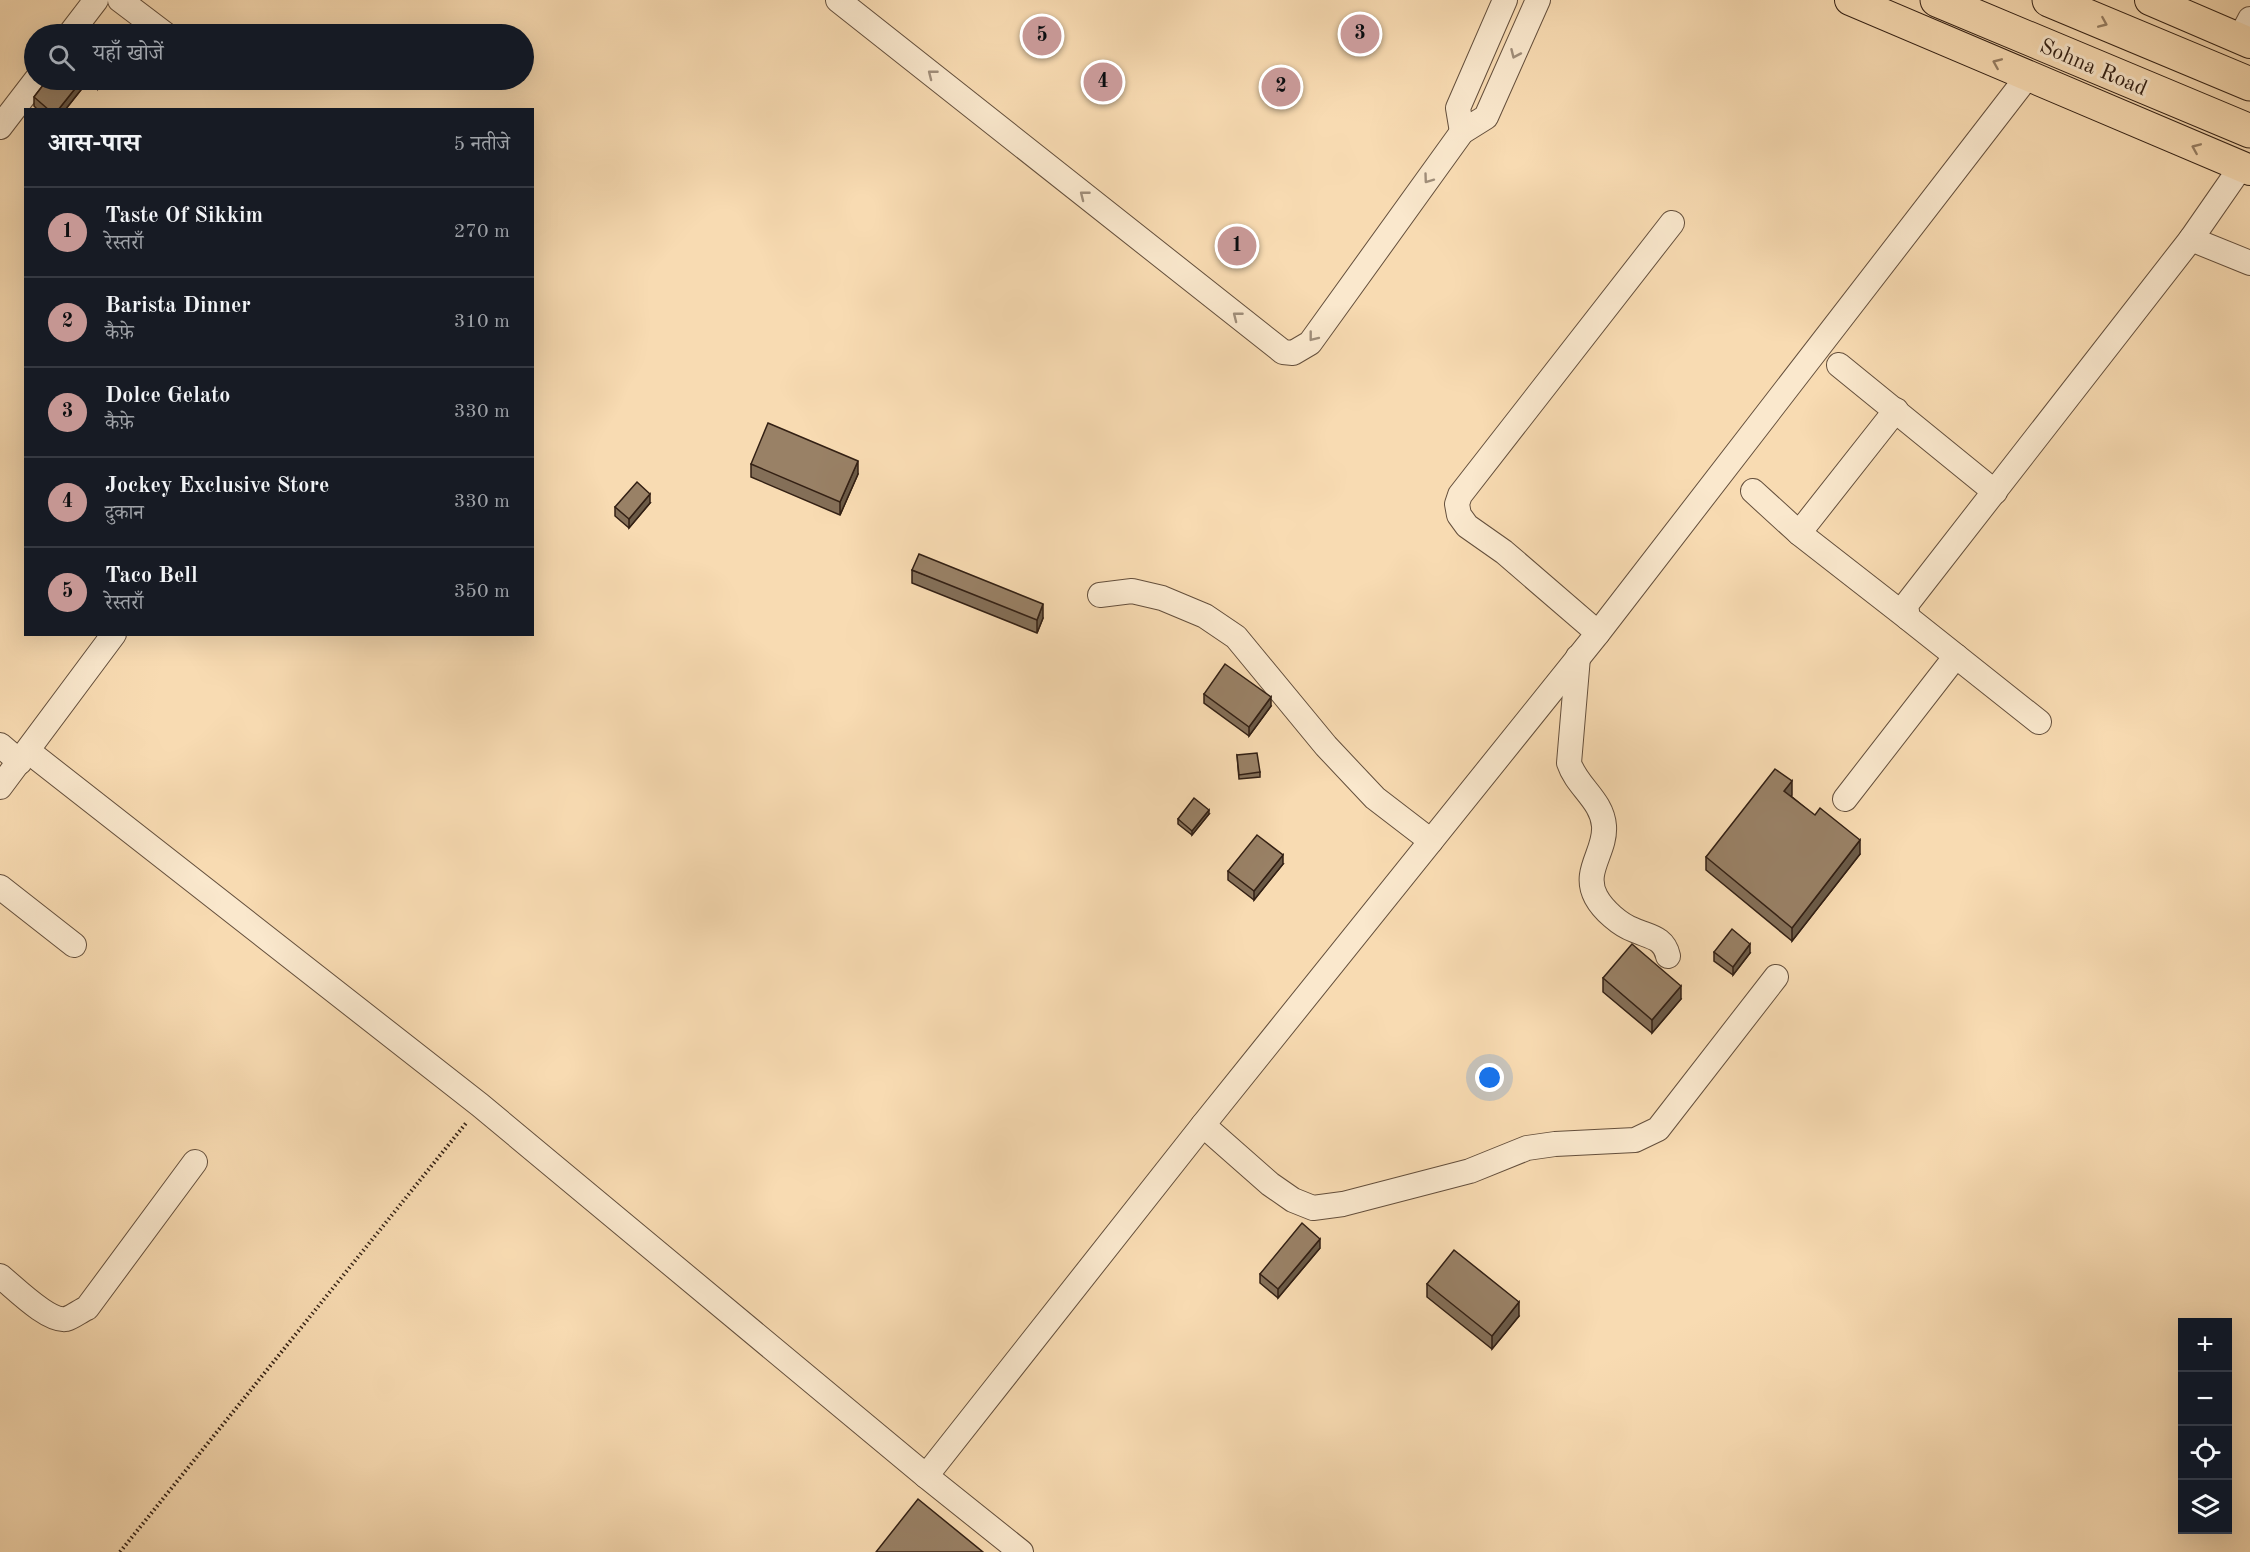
<!DOCTYPE html>
<html lang="hi">
<head>
<meta charset="utf-8">
<style>
  body { margin:0; font-family:"Old Standard TT","Noto Serif Devanagari",serif; background:#242831; color:#f1f3f6 }
  .controls { position:absolute; right:18px; bottom:18px; display:grid; overflow:hidden; border-radius:0px; box-shadow:0 6px 24px #0002 }
  .controls button { width:54px; height:54px; display:grid; place-items:center; padding:0; border:0; border-bottom:2px solid #363941; background:#171b24; color:#f1f3f6; font:30px sans-serif }
  .you { position:absolute; left:1490px; top:1078px; width:21px; height:21px; margin:-15px; border:4px solid #fff; border-radius:50%; background:#1a73e8; box-shadow:0 0 0 9px #1a73e833 }
  .badge { display:grid; place-items:center; width:39px; height:39px; border-radius:50%; background:#c59692; color:#111; font-size:20px; font-weight:700 }
  .pin { position:absolute; translate:-50% -50%; border:3px solid #fff; box-shadow:0 2px 6px #0006 }
  .list { margin:0; padding:0; list-style:none }
  h2 { display:flex; justify-content:space-between; align-items:center; height:78px; margin:0; padding:0 24px; font-size:26px }
  h2 small { font-size:20px; font-weight:400; color:#9ea1a6 }
  .list li { display:grid; grid-template-columns:39px 1fr auto; gap:18px; align-items:center; box-sizing:border-box; height:90px; padding:0 24px; border-top:2px solid #363941 }
  .list b { display:block; font-size:22px; white-space:nowrap }
  .list p { margin:0; font-size:20px; white-space:nowrap; color:#9ea1a6 }
  .list em { font-size:20px; font-style:normal; color:#9ea1a6 }
  .icon { flex:none; width:33px; height:33px; fill:none; stroke:currentColor; stroke-width:2; stroke-linecap:round; stroke-linejoin:round }
  .map { position:relative; flex:none; width:2250px; height:1552px; overflow:hidden }
  .search { position:absolute; background:#171b24; box-shadow:0 6px 24px #0002; left:24px; top:24px; width:510px; height:66px; display:flex; align-items:center; gap:15px; box-sizing:border-box; padding:0 21px; border-radius:33px; color:#9ea1a6; font-size:22px }
  .panel { position:absolute; background:#171b24; box-shadow:0 6px 24px #0002; left:24px; top:108px; width:510px; height:528px; border-radius:0px }
  .map>svg:first-child { display:block }
</style>
</head>
<body>
<div class="map">
<svg width="2250" height="1552" viewBox="0 0 2250 1552">
  <rect width="100%" height="100%" fill="#f8dbb2"/>
  <filter id="stains"><feTurbulence type="fractalNoise" baseFrequency=".00333" numOctaves="4"/><feColorMatrix values="0 0 0 0 .2 0 0 0 0 .09 0 0 0 0 .02 0 0 0 .5 -.17"/></filter>
  <radialGradient id="worn" r=".72"><stop offset=".6" stop-color="#630" stop-opacity="0"/><stop offset="1" stop-color="#630" stop-opacity=".3"/></radialGradient>
  <g fill="none" stroke-linecap="round" stroke-linejoin="round">
    <defs>
      <g id="minor">
        <polyline points="120,0 165,34"/>
        <polyline points="838,0 1283,352 1293,353 1310,343 1462,132 1486,117 1538,0"/>
        <polyline points="70,34 96,0"/>
        <polyline points="2240,38 2250,19"/>
        <polyline points="0,127 36,80"/>
        <polyline points="1462,132 1458,108 1505,0"/>
        <polyline points="2191,239 2250,263"/>
        <polyline points="1839,365 1995,492"/>
        <polyline points="1753,491 1799,533 1908,618"/>
        <polyline points="1799,533 1896,410"/>
        <polyline points="1100,595 1132,591 1162,598 1205,616 1236,637 1326,746 1375,798 1431,841"/>
        <polyline points="1598,633 1504,552 1467,526 1459,515 1457,504 1460,495 1672,223"/>
        <path d="M 1578,657 L 1569,763 C 1577,787 1602,800 1604,826 C 1606,852 1582,871 1596,897 C 1603,910 1620,925 1634,930 C 1649,937 1664,937 1668,956"/>
        <polyline points="2039,722 1908,618 1906,605 2191,239 2241,167"/>
        <polyline points="0,745 20,762"/>
        <polyline points="28,751 480,1105 926,1476 1021,1552"/>
        <polyline points="0,787 114,634"/>
        <polyline points="1845,799 1956,656"/>
        <polyline points="0,887 74,945"/>
        <polyline points="1203,1125 1270,1184 1293,1200 1313,1208 1343,1204 1470,1171 1527,1148 1555,1144 1635,1140 1658,1129 1776,977"/>
        <path d="M 0,1276 C 14,1287 48,1322 66,1319 C 73,1317 80,1311 87,1308 L 195,1162"/>
        <polyline points="926,1476 1203,1125 1598,633 2028,76"/>
      </g>
      <g id="major">
        <polyline points="1850,0 2250,170"/>
        <polyline points="2150,0 2250,43"/>
      </g>
      <g id="highway">
        <polyline points="1937,0 2250,131"/>
        <polyline points="2049,0 2250,84"/>
      </g>
    </defs>
    <use href="#minor" stroke="#644f3c" stroke-width="26"/>
    <use href="#major" stroke="#332014" stroke-width="32"/>
    <use href="#highway" stroke="#332014" stroke-width="35"/>
    <polyline stroke="#332014" stroke-width="4" stroke-dasharray="1.5 3" stroke-linecap="butt" points="120,1552 467,1122"/>
    <use href="#minor" stroke="#fae8cd" stroke-width="24"/>
    <use href="#major" stroke="#f8dbb2" stroke-width="30"/>
    <use href="#highway" stroke="#f8dbb2" stroke-width="33"/>
  </g>
  <g fill="#846f58" stroke="#332014" stroke-width="1.5">
    <polygon points="47,80 105,80 98,89 88,81 65,110 38,110 34,106 34,97"/>
    <polygon points="751,464 858,474 840,515 751,477"/>
    <polygon points="650,503 629,528 615,516 615,507"/>
    <polygon points="912,570 1043,618 1037,633 912,583"/>
    <polygon points="1204,694 1271,706 1249,736 1204,703"/>
    <polygon points="1237,755 1260,772 1260,777 1239,779"/>
    <polygon points="1792,795 1791,796 1860,854 1792,941 1706,870 1706,857"/>
    <polygon points="1209,814 1192,835 1178,824 1178,819"/>
    <polygon points="1283,864 1254,900 1228,880 1228,871"/>
    <polygon points="1714,952 1750,953 1733,975 1714,961"/>
    <polygon points="1603,978 1681,999 1652,1033 1603,992"/>
    <polygon points="1320,1248 1278,1298 1260,1283 1260,1274"/>
    <polygon points="1427,1284 1519,1316 1492,1349 1427,1297"/>
  </g>
  <g fill="#6b5a47" stroke="#332014" stroke-width="1.5">
    <polygon points="82,80 88,80 88,81 65,110 58,110"/>
    <polygon points="98,80 105,80 98,89"/>
    <polygon points="858,461 858,474 840,515 840,502"/>
    <polygon points="650,494 650,503 629,528 629,519"/>
    <polygon points="1043,604 1043,618 1037,633 1037,620"/>
    <polygon points="1271,697 1271,706 1249,736 1249,727"/>
    <polygon points="1792,781 1792,795 1784,804 1784,791"/>
    <polygon points="1209,810 1209,814 1192,835 1192,831"/>
    <polygon points="1860,840 1860,854 1792,941 1792,928"/>
    <polygon points="1283,855 1283,864 1254,900 1254,891"/>
    <polygon points="1750,944 1750,953 1733,975 1733,967"/>
    <polygon points="1681,986 1681,999 1652,1033 1652,1020"/>
    <polygon points="1320,1239 1320,1248 1278,1298 1278,1289"/>
    <polygon points="1519,1302 1519,1316 1492,1349 1492,1336"/>
  </g>
  <g fill="#998166" stroke="#332014" stroke-width="1.5">
    <polygon points="47,80 82,80 58,110 49,110 34,97"/>
    <polygon points="768,423 858,461 840,502 751,464"/>
    <polygon points="637,482 650,494 629,519 615,507"/>
    <polygon points="919,554 1043,604 1037,620 912,570"/>
    <polygon points="1225,664 1271,697 1249,727 1204,694"/>
    <polygon points="1257,753 1260,772 1239,775 1237,755"/>
    <polygon points="1775,769 1792,781 1784,791 1815,815 1820,808 1860,840 1792,928 1706,857"/>
    <polygon points="1194,798 1209,810 1192,831 1178,819"/>
    <polygon points="1257,835 1283,855 1254,891 1228,871"/>
    <polygon points="1732,929 1750,944 1733,967 1714,952"/>
    <polygon points="1632,944 1681,986 1652,1020 1603,978"/>
    <polygon points="1302,1223 1320,1239 1278,1289 1260,1274"/>
    <polygon points="1454,1250 1519,1302 1492,1336 1427,1284"/>
    <polygon points="918,1499 983,1552 876,1552"/>
  </g>
  <defs><path id="oneway-chevron" d="M-2-3.5L2.5 0L-2 3.5" fill="none" stroke-width="1.6" stroke-linecap="round" stroke-linejoin="round" transform="scale(1.5)"/></defs>
  <g stroke="#967e63">
    <use href="#oneway-chevron" transform="translate(2103 23) rotate(23)"/>
    <use href="#oneway-chevron" transform="translate(1997 63) rotate(-157)"/>
    <use href="#oneway-chevron" transform="translate(2196 148) rotate(-157)"/>
  </g>
  <g stroke="#a08e7a">
    <use href="#oneway-chevron" transform="translate(1515 54) rotate(114)"/>
    <use href="#oneway-chevron" transform="translate(932 74) rotate(-142)"/>
    <use href="#oneway-chevron" transform="translate(1428 179) rotate(126)"/>
    <use href="#oneway-chevron" transform="translate(1084 195) rotate(-142)"/>
    <use href="#oneway-chevron" transform="translate(1237 316) rotate(-142)"/>
    <use href="#oneway-chevron" transform="translate(1313 337) rotate(128)"/>
  </g>
  <g text-anchor="middle" stroke-width="6" stroke-linejoin="round" paint-order="stroke">
    <g font-size="22" fill="#332014" stroke="#fae8cd">
      <text transform="translate(2094 66) rotate(23)" y="8">Sohna Road</text>
    </g>
  </g>
  <rect width="100%" height="100%" filter="url(#stains)"/>
  <rect width="100%" height="100%" fill="url(#worn)"/>
</svg>
<div class="controls">
<button>+</button>
<button>−</button>
<button><svg class="icon" aria-label="locate" viewBox="0 0 24 24"><circle cx="12" cy="12" r="6"/><path d="M12 2v4M12 18v4M2 12h4M18 12h4"/></svg></button>
<button><svg class="icon" aria-label="layers" viewBox="0 0 24 24"><path d="M12 4l9 5-9 5-9-5zM3 14l9 5 9-5"/></svg></button>
</div>
<div class="you"></div>
<div class="pin badge" style="left:1237px;top:246px">1</div>
<div class="pin badge" style="left:1281px;top:87px">2</div>
<div class="pin badge" style="left:1360px;top:34px">3</div>
<div class="pin badge" style="left:1103px;top:82px">4</div>
<div class="pin badge" style="left:1042px;top:36px">5</div>
<div class="search"><svg class="icon" aria-label="search" viewBox="0 0 24 24"><circle cx="10" cy="10" r="6"/><path d="M15 15l6 6"/></svg>यहाँ खोजें</div>
<section class="panel">
<h2>आस-पास<small>5 नतीजे</small></h2>
<ul class="list">
<li><span class="badge">1</span><div><b>Taste Of Sikkim</b><p>रेस्तराँ</p></div><em>270 m</em></li>
<li><span class="badge">2</span><div><b>Barista Dinner</b><p>कैफ़े</p></div><em>310 m</em></li>
<li><span class="badge">3</span><div><b>Dolce Gelato</b><p>कैफ़े</p></div><em>330 m</em></li>
<li><span class="badge">4</span><div><b>Jockey Exclusive Store</b><p>दुकान</p></div><em>330 m</em></li>
<li><span class="badge">5</span><div><b>Taco Bell</b><p>रेस्तराँ</p></div><em>350 m</em></li>
</ul>
</section>
</div>
</body>
</html>
